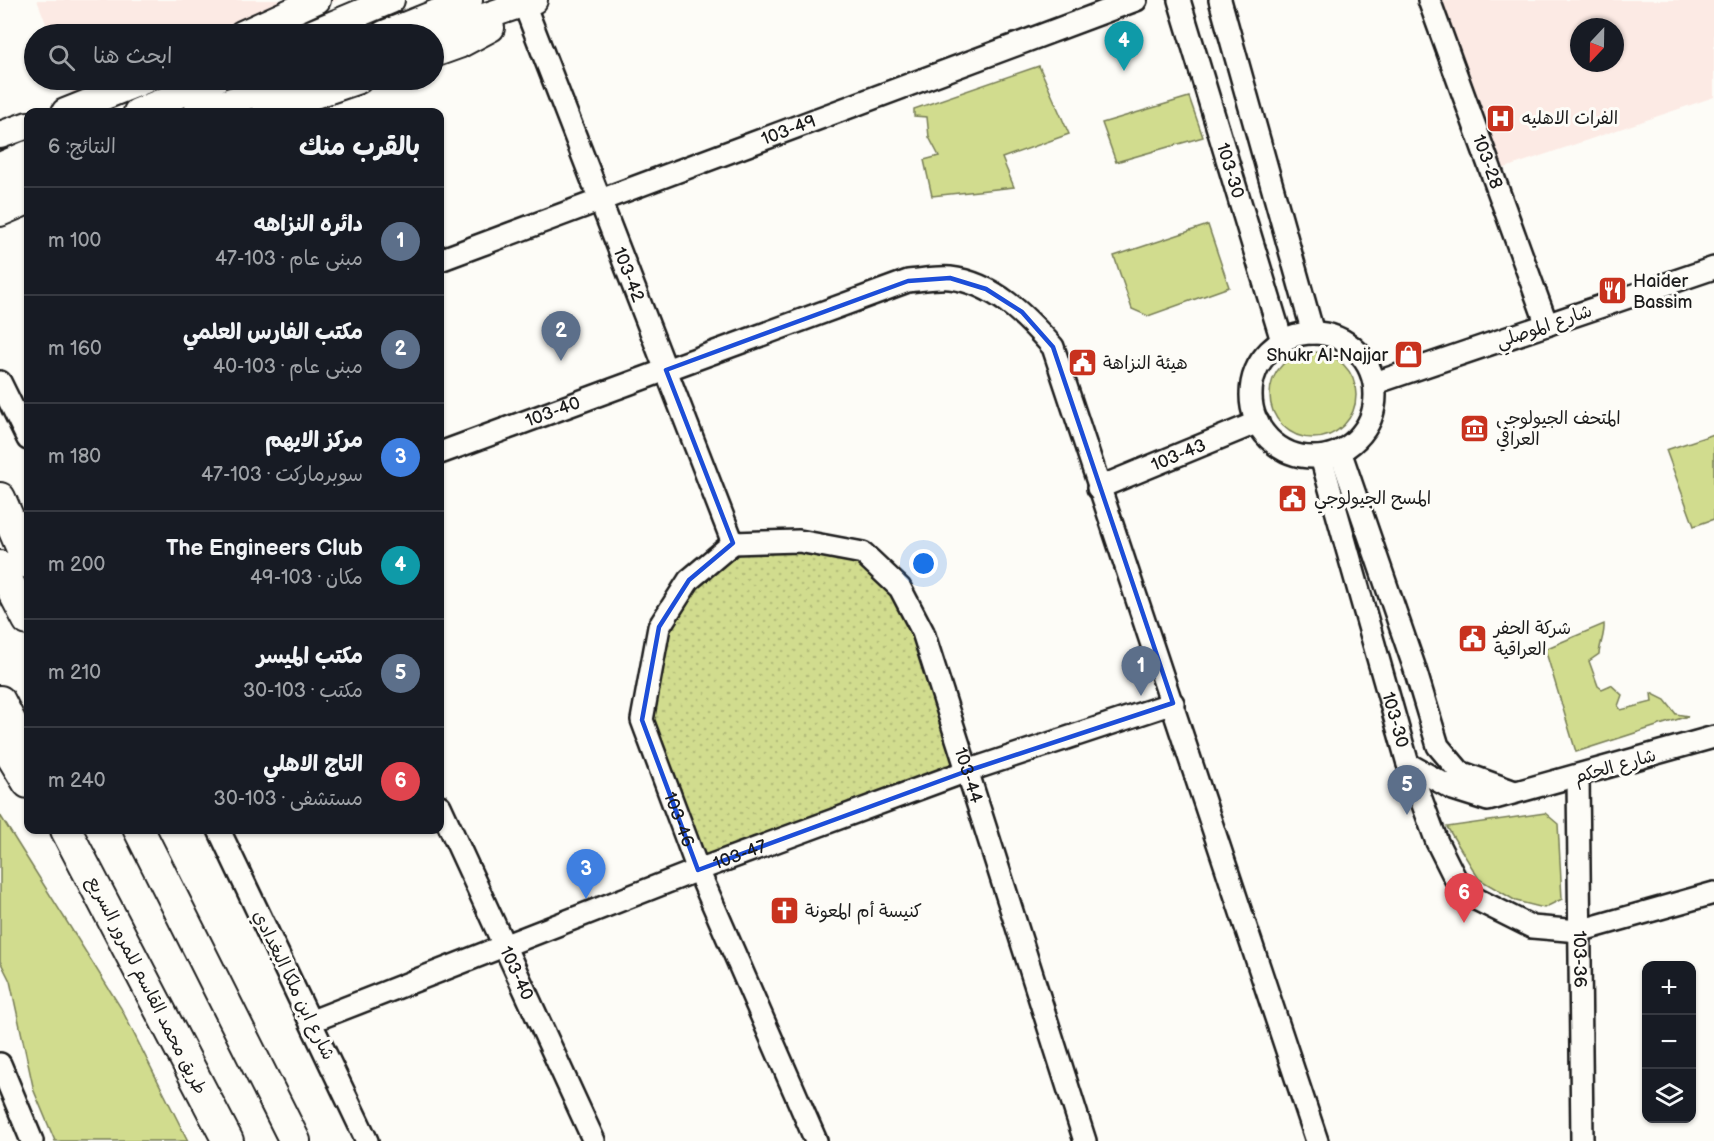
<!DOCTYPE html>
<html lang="ar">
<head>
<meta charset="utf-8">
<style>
  body { margin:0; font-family:"Balsamiq Sans","Playpen Sans Arabic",sans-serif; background:#20242c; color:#f1f3f6; direction:rtl }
  .controls { position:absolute; right:18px; bottom:18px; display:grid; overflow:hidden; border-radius:12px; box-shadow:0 2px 4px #0004 }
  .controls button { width:54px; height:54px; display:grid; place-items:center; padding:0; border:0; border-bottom:2px solid #363941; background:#171b24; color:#f1f3f6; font:30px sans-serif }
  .compass { position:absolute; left:1570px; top:18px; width:54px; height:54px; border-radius:50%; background:#171b24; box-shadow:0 2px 4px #0004; rotate:202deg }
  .you { position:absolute; left:924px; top:564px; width:21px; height:21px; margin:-15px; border:4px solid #fff; border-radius:50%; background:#1a73e8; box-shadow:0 0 0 9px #1a73e833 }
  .badge { display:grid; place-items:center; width:39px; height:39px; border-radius:50%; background:#c8321e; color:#fff; font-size:20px; font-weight:700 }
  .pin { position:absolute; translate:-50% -50px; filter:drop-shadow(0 2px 3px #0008) }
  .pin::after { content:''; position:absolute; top:32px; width:21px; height:18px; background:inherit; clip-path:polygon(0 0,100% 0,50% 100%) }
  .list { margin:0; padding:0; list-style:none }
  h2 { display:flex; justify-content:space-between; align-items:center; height:78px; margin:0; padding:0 24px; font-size:26px }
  h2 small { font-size:20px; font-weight:400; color:#9ea1a6 }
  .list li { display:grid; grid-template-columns:39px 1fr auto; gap:18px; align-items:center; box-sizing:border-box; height:108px; padding:0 24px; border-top:2px solid #363941 }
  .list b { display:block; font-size:22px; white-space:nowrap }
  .list p { margin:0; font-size:20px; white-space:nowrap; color:#9ea1a6 }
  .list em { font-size:20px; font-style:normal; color:#9ea1a6 }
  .icon { flex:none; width:33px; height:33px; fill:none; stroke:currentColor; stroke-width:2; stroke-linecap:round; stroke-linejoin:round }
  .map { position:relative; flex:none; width:1714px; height:1141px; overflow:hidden; direction:ltr }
  .search { position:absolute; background:#171b24; box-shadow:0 2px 4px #0004; left:24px; top:24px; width:420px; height:66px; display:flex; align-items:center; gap:15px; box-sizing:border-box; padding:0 21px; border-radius:33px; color:#9ea1a6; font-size:22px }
  .panel { position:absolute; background:#171b24; box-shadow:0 2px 4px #0004; left:24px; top:108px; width:420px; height:726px; border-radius:12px; direction:rtl }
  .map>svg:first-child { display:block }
</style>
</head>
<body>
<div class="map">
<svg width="1714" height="1141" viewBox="0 0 1714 1141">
  <defs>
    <pattern id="park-dots" width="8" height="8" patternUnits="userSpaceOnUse" patternTransform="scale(1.5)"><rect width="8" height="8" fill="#d1dc8e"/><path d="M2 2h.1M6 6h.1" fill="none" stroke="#b3bc7a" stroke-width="1.8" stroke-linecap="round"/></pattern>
  </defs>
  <rect width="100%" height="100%" fill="#fdfcf7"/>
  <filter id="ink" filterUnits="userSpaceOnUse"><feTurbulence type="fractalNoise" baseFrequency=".0167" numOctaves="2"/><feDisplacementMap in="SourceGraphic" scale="12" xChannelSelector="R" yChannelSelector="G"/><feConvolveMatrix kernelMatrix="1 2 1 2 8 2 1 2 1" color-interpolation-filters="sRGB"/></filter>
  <g filter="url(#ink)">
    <g fill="#fceae4" fill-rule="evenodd">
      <polygon points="37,0 338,0 245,34 50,34"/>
      <path d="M 1438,0 L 1714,0 L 1714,97 L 1499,170 ZM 1579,27 L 1615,27 L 1615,63 L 1579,63 Z"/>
      <polygon points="67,80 124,80 74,98"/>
    </g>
    <g fill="#d1dc8e" stroke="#767c55" stroke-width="1.5">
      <polygon points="1039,66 1069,134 1002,158 1014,187 932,196 924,160 939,156 929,137 927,117 914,116 914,109"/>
      <polygon points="1189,97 1203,137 1116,162 1102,123"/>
      <polygon points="1208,225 1229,287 1148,316 1132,309 1114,256"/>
      <circle cx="1313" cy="395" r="43"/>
      <polygon points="1714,434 1714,519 1694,526 1666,450"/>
      <path d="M 1604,624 C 1605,634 1600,643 1599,654 L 1589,661 L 1598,686 L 1602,689 L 1611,685 L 1622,695 L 1618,706 L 1621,710 L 1652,702 L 1651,693 L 1665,700 L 1676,714 L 1688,716 L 1576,752 L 1545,649 Z"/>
      <polygon points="1545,813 1558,824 1562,899 1544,908 1516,901 1479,879 1447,827"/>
      <polygon points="0,815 121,1008 188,1141 55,1141 34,1091 10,981 0,961"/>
    </g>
    <polygon fill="url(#park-dots)" stroke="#767c55" stroke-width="1.5" points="733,543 859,544 923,632 967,771 706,860 676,810 642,720 659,627"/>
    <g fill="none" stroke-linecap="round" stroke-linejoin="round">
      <defs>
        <g id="minor">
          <path id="s1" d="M 1179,0 L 1282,341"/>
          <polyline points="1220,0 1313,333"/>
          <path id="s2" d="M 1429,0 L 1547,325"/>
          <path id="s3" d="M 524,4 L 733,543"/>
          <path id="s4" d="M 440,260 L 1136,0"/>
          <circle cx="1313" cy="395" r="62"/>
          <polyline points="0,382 28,439"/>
          <polyline points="1375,383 1714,268"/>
          <polyline points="1340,451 1414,666 1438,746 1460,772 1515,792"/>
          <path id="s5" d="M 440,453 L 908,281 C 921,280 936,277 950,278 C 994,283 1026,316 1053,347 L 1317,1141"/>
          <path id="s6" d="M 1321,457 L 1408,764 L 1437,842 L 1462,892 L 1532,927 L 1579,931 L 1714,893"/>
          <path id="s7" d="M 1098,488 L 1258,422"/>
          <path id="s8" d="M 733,543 L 799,541 L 863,553 L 900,588 L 923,632 L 1085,1141"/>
          <path id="s9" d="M 733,543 L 689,580 L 659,627 L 642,720 L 698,870 L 816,1141"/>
          <polyline points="1408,764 1453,789 1488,800 1714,737"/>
          <path id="s10" d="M 1578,777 L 1582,1141"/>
          <path id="s11" d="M 440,806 L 594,1141"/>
          <polyline points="219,830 367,1141"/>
          <path id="s12" d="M 312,1021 L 698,870 L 967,771 L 1173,703"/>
          <polyline points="0,1064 32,1141"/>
        </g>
        <g id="major">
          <polyline points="242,34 317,0"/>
          <polyline points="310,34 391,0"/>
          <polyline points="384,34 469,0"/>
          <polyline points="433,34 534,0"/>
          <polyline points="434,54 459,45 491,28"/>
          <polyline points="65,112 145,80"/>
          <polyline points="137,112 215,80"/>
          <polyline points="197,112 297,80"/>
          <polyline points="265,112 359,80"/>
          <polyline points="0,135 28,125"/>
          <polyline points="0,166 28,154"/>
          <polyline points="0,190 28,179"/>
          <polyline points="0,213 28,201"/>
        </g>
        <g id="highway">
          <polyline points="0,498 28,563"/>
          <polyline points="0,566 28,620"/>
          <polyline points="0,701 28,756"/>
          <polyline points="3,742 28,783"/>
          <polyline points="66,830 228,1141"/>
          <polyline points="139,830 295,1141"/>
        </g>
      </defs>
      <use href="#minor" stroke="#1c1c1c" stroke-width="26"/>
      <use href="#major" stroke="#1c1c1c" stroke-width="30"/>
      <use href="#highway" stroke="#1c1c1c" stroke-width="34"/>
      <use href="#minor" stroke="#fdfcf7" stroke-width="21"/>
      <use href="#major" stroke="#fdfcf7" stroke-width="26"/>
      <use href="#highway" stroke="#fdfcf7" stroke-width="30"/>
    </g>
  </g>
  <path fill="none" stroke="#1d4ed8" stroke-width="4.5" stroke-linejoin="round" d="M 950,278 L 986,289 L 1022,312 L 1053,347 L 1173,703 L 967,771 L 698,870 L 642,720 L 659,627 L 689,580 L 733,543 L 666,370 L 908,281 Z"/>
  <defs>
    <symbol id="hospital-square" viewBox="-11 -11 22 22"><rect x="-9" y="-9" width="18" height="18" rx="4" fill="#c8321e" stroke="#fdfcf7"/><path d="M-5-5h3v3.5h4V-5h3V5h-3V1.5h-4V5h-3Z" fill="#fff"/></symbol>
    <symbol id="restaurant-square" viewBox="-11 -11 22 22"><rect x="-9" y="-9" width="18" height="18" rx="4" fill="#c8321e" stroke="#fdfcf7"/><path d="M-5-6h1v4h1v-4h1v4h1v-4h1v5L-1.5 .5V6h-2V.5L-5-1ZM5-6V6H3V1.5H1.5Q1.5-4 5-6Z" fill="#fff"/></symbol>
    <symbol id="shop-square" viewBox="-11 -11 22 22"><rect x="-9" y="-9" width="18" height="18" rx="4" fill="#c8321e" stroke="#fdfcf7"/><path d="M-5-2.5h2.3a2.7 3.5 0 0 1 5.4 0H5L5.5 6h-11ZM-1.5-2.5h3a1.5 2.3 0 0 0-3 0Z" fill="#fff"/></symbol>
    <symbol id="civic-square" viewBox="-11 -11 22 22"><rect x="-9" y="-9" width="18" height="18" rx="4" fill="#c8321e" stroke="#fdfcf7"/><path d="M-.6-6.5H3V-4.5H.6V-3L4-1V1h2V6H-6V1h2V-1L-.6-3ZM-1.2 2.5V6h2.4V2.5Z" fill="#fff"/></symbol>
    <symbol id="museum-square" viewBox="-11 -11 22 22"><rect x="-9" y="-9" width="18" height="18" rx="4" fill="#c8321e" stroke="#fdfcf7"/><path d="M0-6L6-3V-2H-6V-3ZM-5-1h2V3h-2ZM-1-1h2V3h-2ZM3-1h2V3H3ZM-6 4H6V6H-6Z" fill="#fff"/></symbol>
    <symbol id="church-square" viewBox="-11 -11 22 22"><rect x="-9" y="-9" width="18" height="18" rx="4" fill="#c8321e" stroke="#fdfcf7"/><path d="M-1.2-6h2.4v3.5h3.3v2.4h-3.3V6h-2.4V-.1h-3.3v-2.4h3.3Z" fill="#fff"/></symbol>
  </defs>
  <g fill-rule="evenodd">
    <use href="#hospital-square" x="1484" y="102" width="33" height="33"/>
    <use href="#restaurant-square" x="1596" y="274" width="33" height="33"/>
    <use href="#shop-square" x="1392" y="338" width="33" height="33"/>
    <use href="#civic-square" x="1066" y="346" width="33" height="33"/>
    <use href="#museum-square" x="1458" y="412" width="33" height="33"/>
    <use href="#civic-square" x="1276" y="482" width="33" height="33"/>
    <use href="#civic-square" x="1456" y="622" width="33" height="33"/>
    <use href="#church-square" x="768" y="894" width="33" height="33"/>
  </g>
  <g text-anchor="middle" stroke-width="6" stroke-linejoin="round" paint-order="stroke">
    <g font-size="18" fill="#1c1c1c" stroke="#fdfcf7" text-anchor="start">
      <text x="1522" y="124">الفرات الاهليه</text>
      <text x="1633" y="287">Haider<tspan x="1633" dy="21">Bassim</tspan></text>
      <text x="1388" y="361" text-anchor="end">Shukr Al-Najjar</text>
      <text x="1103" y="369">هيئة النزاهة</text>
      <text x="1496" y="424">المتحف الجيولوجي<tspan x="1496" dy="21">العراقي</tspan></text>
      <text x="1314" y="504">المسح الجيولوجي</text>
      <text x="1494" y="634">شركة الحفر<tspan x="1494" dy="21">العراقية</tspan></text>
      <text x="805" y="917">كنيسة أم المعونة</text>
    </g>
    <g font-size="18" fill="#1c1c1c" stroke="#fdfcf7">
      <text dy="6" stroke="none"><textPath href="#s4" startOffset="372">103-49</textPath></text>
      <text dy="6" stroke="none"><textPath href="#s2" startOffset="172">103-28</textPath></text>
      <text dy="6" stroke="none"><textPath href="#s1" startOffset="178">103-30</textPath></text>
      <text dy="6" stroke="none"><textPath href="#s3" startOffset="290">103-42</textPath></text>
      <text transform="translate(1544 326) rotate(-19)" y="6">شارع الموصلي</text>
      <text dy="6" stroke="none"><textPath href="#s5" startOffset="120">103-40</textPath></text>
      <text dy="6" stroke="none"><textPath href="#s7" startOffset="87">103-43</textPath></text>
      <text dy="6" stroke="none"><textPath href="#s6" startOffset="273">103-30</textPath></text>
      <text transform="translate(1615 766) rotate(-16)" y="6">شارع الحكم</text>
      <text dy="6" stroke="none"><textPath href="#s8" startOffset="382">103-44</textPath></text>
      <text dy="6" stroke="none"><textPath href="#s9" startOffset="314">103-46</textPath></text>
      <text dy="6" stroke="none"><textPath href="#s12" startOffset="459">103-47</textPath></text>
      <text dy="6" stroke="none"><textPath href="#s10" startOffset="182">103-36</textPath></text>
      <text dy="6" stroke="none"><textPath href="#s11" startOffset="184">103-40</textPath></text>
      <text transform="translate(147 985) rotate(63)" y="6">طريق محمد القاسم للمرور السريع</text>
      <text transform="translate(294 985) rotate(64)" y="6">شارع ابن ملكا البغدادي</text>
    </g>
  </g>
</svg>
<div class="controls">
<button>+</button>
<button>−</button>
<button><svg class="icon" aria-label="layers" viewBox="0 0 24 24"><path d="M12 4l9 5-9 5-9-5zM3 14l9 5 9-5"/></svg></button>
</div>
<svg class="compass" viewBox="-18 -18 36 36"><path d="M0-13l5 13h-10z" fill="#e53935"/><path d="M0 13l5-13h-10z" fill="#9ea1a6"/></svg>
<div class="you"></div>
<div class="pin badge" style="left:1141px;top:696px;background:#5c6f8a">1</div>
<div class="pin badge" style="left:561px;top:361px;background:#5c6f8a">2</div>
<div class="pin badge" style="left:586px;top:899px;background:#3f7fe0">3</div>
<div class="pin badge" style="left:1124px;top:71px;background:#0f9aa8">4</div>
<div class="pin badge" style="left:1407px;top:815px;background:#5c6f8a">5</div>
<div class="pin badge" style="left:1464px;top:923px;background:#e0444e">6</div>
<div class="search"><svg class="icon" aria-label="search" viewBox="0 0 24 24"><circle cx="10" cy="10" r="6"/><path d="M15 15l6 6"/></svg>ابحث هنا</div>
<section class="panel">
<h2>بالقرب منك<small>النتائج: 6</small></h2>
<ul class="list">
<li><span class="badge" style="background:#5c6f8a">1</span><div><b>دائره النزاهه</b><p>مبنى عام · 103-47</p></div><em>100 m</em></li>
<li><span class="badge" style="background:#5c6f8a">2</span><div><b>مكتب الفارس العلمي</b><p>مبنى عام · 103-40</p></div><em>160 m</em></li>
<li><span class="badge" style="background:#3f7fe0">3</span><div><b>مركز الايهم</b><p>سوبرماركت · 103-47</p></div><em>180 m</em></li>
<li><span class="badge" style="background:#0f9aa8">4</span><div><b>The Engineers Club</b><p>مكان · 103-49</p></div><em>200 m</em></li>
<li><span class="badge" style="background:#5c6f8a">5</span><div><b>مكتب الميسر</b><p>مكتب · 103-30</p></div><em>210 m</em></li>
<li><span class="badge" style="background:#e0444e">6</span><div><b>التاج الاهلي</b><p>مستشفى · 103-30</p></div><em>240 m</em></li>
</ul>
</section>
</div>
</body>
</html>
